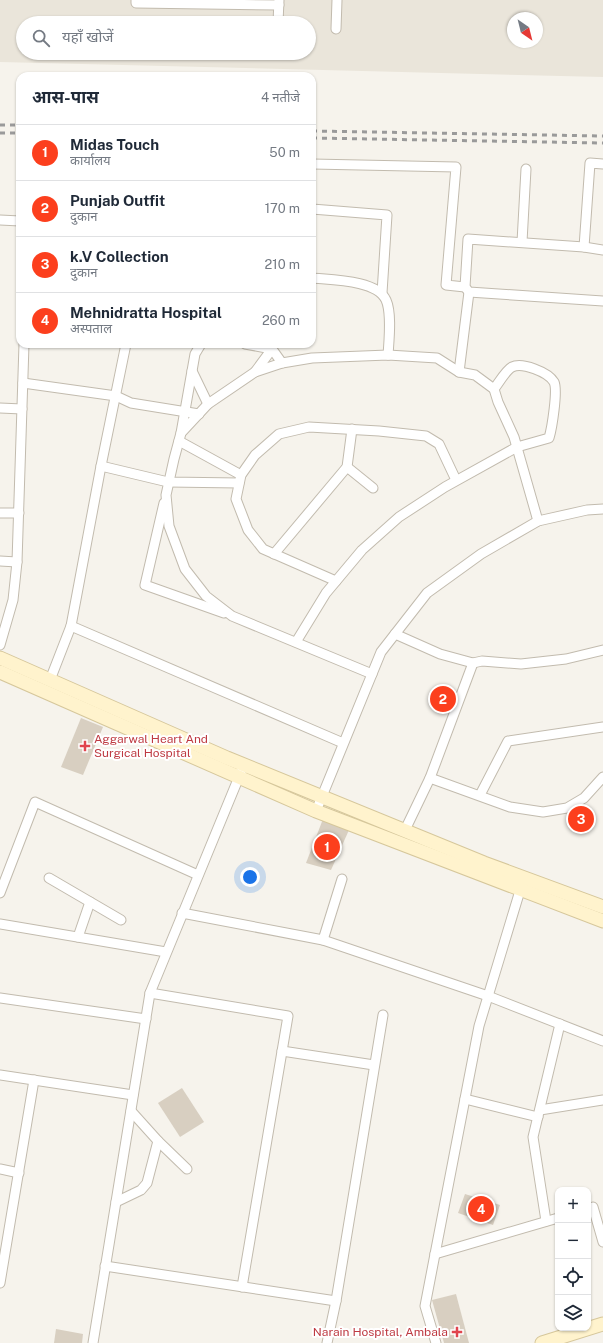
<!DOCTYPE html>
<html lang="hi">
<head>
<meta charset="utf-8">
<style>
  body { margin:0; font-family:"Public Sans","Noto Sans Devanagari",sans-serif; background:#f2f2f3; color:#1f2937 }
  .controls { position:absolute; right:12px; bottom:12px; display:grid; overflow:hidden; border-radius:8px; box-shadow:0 1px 3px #0004 }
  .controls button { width:36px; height:36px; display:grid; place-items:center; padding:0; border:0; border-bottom:1px solid #e0e1e3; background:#fff; color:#1f2937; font:20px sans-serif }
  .compass { position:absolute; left:507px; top:12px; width:36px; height:36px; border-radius:50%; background:#fff; box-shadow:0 1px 3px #0004; rotate:145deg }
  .you { position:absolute; left:250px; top:877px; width:14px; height:14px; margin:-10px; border:3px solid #fff; border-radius:50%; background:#1a73e8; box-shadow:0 0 0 6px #1a73e833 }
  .badge { display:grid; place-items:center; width:26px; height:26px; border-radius:50%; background:#fc3f1d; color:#fff; font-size:13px; font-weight:700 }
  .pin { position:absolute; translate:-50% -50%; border:2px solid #fff; box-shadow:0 1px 4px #0006 }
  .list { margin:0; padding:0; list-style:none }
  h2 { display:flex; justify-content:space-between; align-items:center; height:52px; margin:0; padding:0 16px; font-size:17px }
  h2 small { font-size:13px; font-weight:400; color:#747a83 }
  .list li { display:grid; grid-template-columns:26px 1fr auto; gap:12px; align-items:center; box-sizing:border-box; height:56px; padding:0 16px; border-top:1px solid #e0e1e3 }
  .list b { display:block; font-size:15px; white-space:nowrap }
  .list p { margin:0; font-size:13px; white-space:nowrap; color:#747a83 }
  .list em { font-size:13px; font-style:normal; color:#747a83 }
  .icon { flex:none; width:22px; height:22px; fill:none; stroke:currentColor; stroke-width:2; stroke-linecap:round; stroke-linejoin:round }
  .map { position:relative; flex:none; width:603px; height:1343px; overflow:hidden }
  .search { position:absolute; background:#fff; box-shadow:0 1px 3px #0004; left:16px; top:16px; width:300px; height:44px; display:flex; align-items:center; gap:10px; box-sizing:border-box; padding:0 14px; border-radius:22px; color:#747a83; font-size:15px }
  .panel { position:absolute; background:#fff; box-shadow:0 1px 3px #0004; left:16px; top:72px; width:300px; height:276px; border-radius:12px }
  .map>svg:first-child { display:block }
</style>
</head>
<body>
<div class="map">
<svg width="603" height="1343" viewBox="0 0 603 1343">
  <rect width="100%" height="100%" fill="#f6f3ec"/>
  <path fill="#eae5da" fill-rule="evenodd" d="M 0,0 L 603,0 L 603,77 L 0,62 ZM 513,18 L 537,18 L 537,42 L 513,42 ZM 23,23 L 309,23 L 309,53 L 23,53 Z"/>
  <g fill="#d8cfc1">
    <polygon points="438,689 455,696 449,709 431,702"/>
    <polygon points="81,718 103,727 83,775 61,767"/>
    <polygon points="323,819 349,830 331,870 306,863"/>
    <polygon points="182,1088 204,1122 180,1137 158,1103"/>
    <polygon points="465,1194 500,1205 493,1225 458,1213"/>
    <polygon points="456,1294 469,1343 444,1343 432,1300"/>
    <polygon points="56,1329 83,1334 82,1343 54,1343"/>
  </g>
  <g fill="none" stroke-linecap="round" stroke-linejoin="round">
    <defs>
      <g id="street">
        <polyline points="136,0 136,3 279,5"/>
        <polyline points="278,23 279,0"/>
        <polyline points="336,29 337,0"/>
        <polyline points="312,164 456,167 446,285 465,287"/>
        <polyline points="312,209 387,215 382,293"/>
        <polyline points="0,220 20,221"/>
        <polyline points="522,242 526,169"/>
        <polyline points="584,247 590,163 603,164"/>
        <polyline points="603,250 584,247 468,239 465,287 469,292 603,301"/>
        <path d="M 312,278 C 332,280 377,280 386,300 C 392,313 389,340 388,355"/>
        <polyline points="245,344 272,349 282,363"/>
        <polyline points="192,371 208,404"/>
        <polyline points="255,372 272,349"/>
        <polyline points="459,372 469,292"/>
        <polyline points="23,383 116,396 131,403 199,414"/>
        <polyline points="0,408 22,409"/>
        <polyline points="181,433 195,354 201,344"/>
        <polyline points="179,441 241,475"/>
        <polyline points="101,466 168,482 239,483"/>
        <polyline points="347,467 373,488"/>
        <polyline points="164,503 145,585 224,613"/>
        <polyline points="0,513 19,513"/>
        <polyline points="274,554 347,467 352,429"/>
        <polyline points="0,561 17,562"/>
        <polyline points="336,581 263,549 248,530 236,499 241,475 255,455 279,434 309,427 379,431 426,436 439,444 456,480"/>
        <polyline points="71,626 343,743"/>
        <polyline points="395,634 440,654 473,663 482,661 521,664 566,659 603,650"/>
        <path d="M 296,642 L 326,593 L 362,550 L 399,517 L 445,487 L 517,447 L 549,438 C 552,428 558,390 554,382 C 548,372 522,362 512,367 C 506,370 498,384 494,389"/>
        <polyline points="0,645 13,600 17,562 24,344"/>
        <polyline points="372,674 232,616 206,596 185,569 169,526 166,495 174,459 181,433 208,404 255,372 282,363 312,358 388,355 437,358 459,372 475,375 494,389 498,402 514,437 538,521"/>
        <polyline points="50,680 71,626 101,466 126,344"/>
        <polyline points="430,778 510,807 543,812 567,808 584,798 603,777"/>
        <polyline points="480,795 508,741 603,727"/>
        <polyline points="316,811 381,652 427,593 481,554 538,521 587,510 603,509"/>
        <polyline points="405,830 430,778 473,663"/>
        <polyline points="49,878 121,920"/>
        <polyline points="0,893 35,802 198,875"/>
        <polyline points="182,913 323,940 488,996 603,1041"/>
        <polyline points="0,924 166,952"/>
        <polyline points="78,937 90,902"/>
        <polyline points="323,940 342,879"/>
        <polyline points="150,993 288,1016 242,1287"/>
        <polyline points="0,998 146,1019"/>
        <polyline points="282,1051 374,1065"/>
        <polyline points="0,1075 133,1095"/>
        <polyline points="465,1099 538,1117"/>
        <polyline points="540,1110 603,1100"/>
        <polyline points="158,1141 187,1169"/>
        <polyline points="0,1169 19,1173"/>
        <polyline points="116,1202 141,1190 147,1183 158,1141 131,1111"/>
        <polyline points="593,1207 603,1242"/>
        <polyline points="546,1221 533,1137 560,1024"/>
        <polyline points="435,1254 558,1218"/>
        <polyline points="105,1266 336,1301"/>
        <polyline points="0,1283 34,1080"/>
        <polyline points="93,1343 150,993 241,772"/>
        <polyline points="327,1343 336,1301 383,1015"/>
        <polyline points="436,1343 425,1306 479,1026 522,884"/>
      </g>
      <g id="secondary">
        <polyline points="0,658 227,758 484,863 603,907"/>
        <polyline points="0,672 316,811 603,921"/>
        <polyline points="542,1343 603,1324"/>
      </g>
    </defs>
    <use href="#street" stroke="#c2bbae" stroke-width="11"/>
    <use href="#secondary" stroke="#d6c79b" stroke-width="15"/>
    <use href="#street" stroke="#fff" stroke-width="9"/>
    <use href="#secondary" stroke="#fff3cd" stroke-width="13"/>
    <g stroke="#9a9a9a" stroke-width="3" stroke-dasharray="5 5" stroke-linecap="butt">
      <polyline points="0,125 20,125"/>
      <polyline points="312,131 603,136"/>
      <polyline points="0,133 20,133"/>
      <polyline points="312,138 603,143"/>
    </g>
  </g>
  <g fill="#e0444e" stroke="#fff" stroke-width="1.5">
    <path d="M83 740h4v4h4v4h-4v4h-4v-4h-4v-4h4z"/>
    <path d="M455 1326h4v4h4v4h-4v4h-4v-4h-4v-4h4z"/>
  </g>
  <g text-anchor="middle" stroke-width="4" stroke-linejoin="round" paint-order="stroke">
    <g font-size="12" fill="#be3a42" stroke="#fff" text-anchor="start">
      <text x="94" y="743">Aggarwal Heart And<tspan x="94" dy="14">Surgical Hospital</tspan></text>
      <text x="448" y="1336" text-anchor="end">Narain Hospital, Ambala</text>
    </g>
  </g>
</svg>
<div class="controls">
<button>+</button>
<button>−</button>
<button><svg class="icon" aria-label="locate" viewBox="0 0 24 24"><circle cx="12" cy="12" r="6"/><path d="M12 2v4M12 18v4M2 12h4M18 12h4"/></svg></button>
<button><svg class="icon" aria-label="layers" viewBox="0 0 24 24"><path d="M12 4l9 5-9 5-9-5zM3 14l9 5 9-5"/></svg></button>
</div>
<svg class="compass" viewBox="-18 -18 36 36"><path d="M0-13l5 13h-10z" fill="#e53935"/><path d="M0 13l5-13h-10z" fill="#747a83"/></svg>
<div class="you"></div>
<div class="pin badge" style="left:327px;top:847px">1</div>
<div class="pin badge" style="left:443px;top:699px">2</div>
<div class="pin badge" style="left:581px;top:819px">3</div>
<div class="pin badge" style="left:481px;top:1209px">4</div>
<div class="search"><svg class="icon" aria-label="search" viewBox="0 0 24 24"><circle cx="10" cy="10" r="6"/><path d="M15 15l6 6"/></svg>यहाँ खोजें</div>
<section class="panel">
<h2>आस-पास<small>4 नतीजे</small></h2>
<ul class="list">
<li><span class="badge">1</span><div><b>Midas Touch</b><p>कार्यालय</p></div><em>50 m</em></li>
<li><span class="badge">2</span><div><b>Punjab Outfit</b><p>दुकान</p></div><em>170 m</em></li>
<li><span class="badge">3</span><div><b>k.V Collection</b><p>दुकान</p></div><em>210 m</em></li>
<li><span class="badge">4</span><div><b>Mehnidratta Hospital</b><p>अस्पताल</p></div><em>260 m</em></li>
</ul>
</section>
</div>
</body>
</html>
